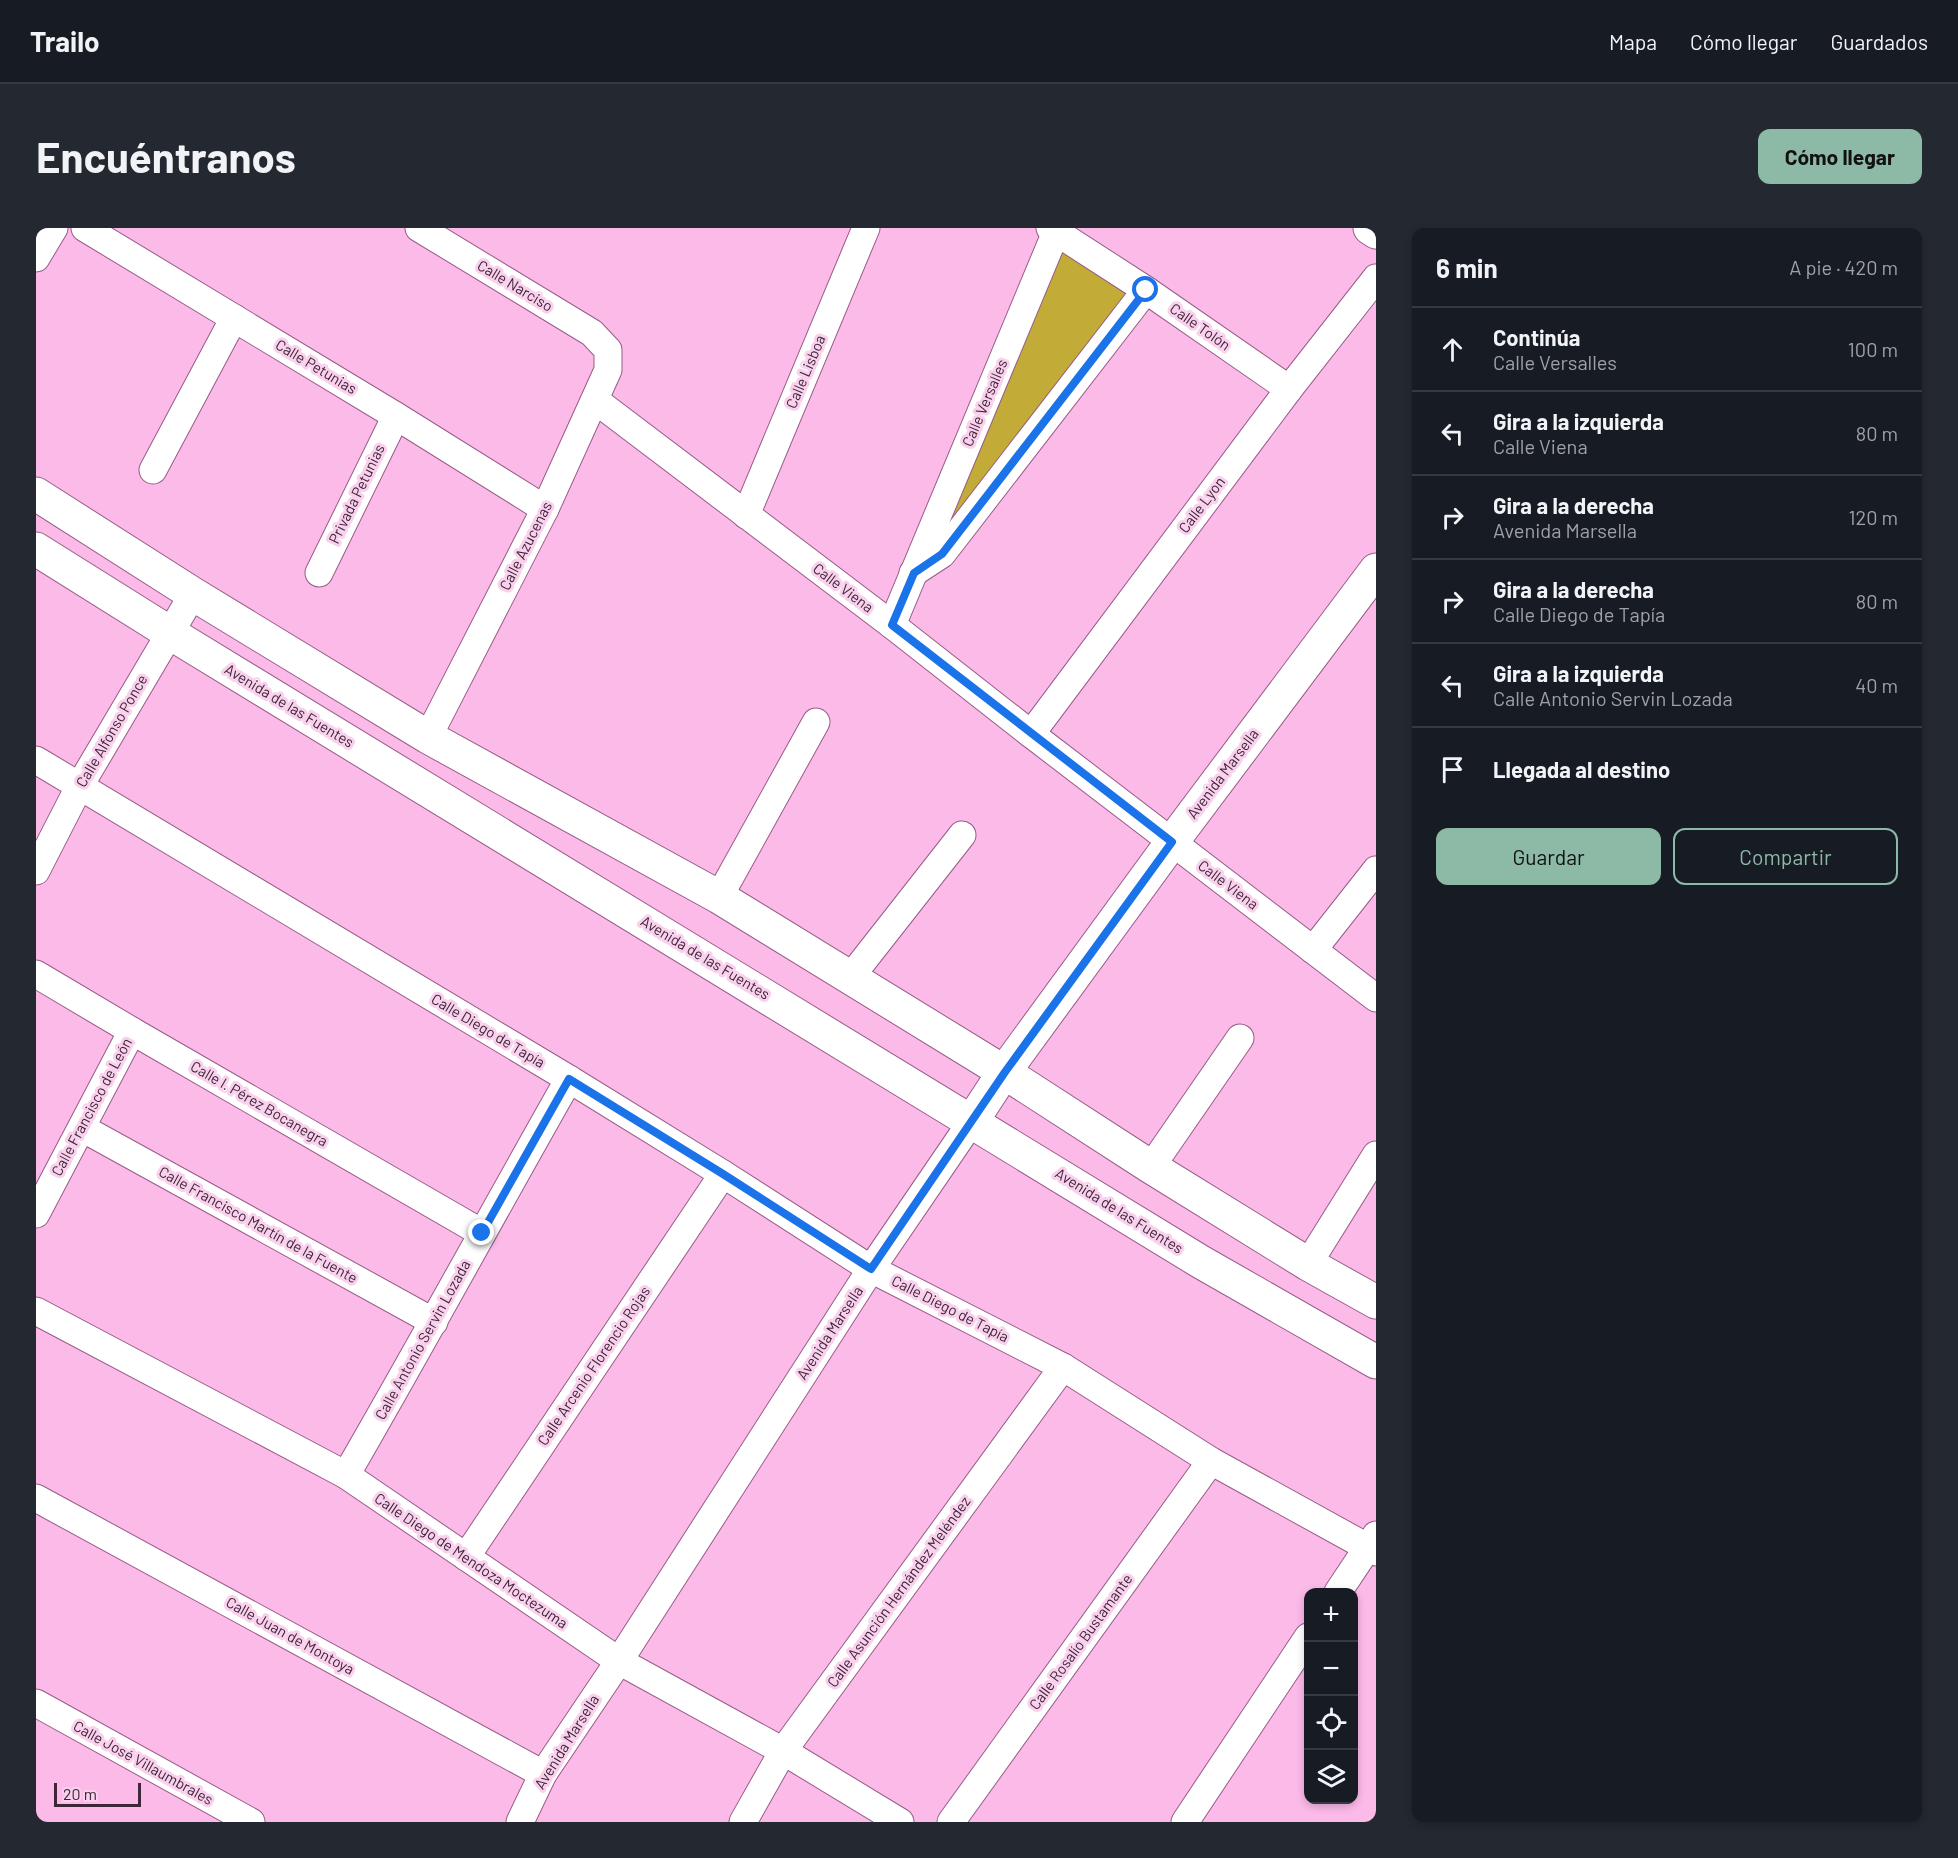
<!DOCTYPE html>
<html lang="es">
<head>
<meta charset="utf-8">
<style>
  body { margin:0; font-family:Barlow,sans-serif; background:#242831; color:#f1f3f6 }
  .controls { position:absolute; right:18px; bottom:18px; display:grid; overflow:hidden; border-radius:12px; box-shadow:0 3px 9px #0003 }
  .controls button { width:54px; height:54px; display:grid; place-items:center; padding:0; border:0; border-bottom:2px solid #363941; background:#171b24; color:#f1f3f6; font:30px sans-serif }
  .scale { position:absolute; left:18px; bottom:15px; width:87px; box-sizing:border-box; padding-left:6px; border:3px solid #3f2538; border-top:0; font-size:16px; line-height:21px; white-space:nowrap; color:#3f2538; -webkit-text-stroke:4px #f9d1ed; paint-order:stroke }
  .stop { position:absolute; width:18px; height:18px; margin:-14px; border:4px solid #1a73e8; border-radius:50%; background:#fff }
  .stop.end { background:#1a73e8; border-color:#fff; box-shadow:0 2px 6px #0008 }
  .list { margin:0; padding:0; list-style:none }
  h2 { display:flex; justify-content:space-between; align-items:center; height:78px; margin:0; padding:0 24px; font-size:26px }
  h2 small { font-size:20px; font-weight:400; color:#9ea1a6 }
  .list li { display:grid; grid-template-columns:39px 1fr auto; gap:18px; align-items:center; box-sizing:border-box; height:84px; padding:0 24px; border-top:2px solid #363941 }
  .list b { display:block; font-size:22px; white-space:nowrap }
  .list p { margin:0; font-size:20px; white-space:nowrap; color:#9ea1a6 }
  .list em { font-size:20px; font-style:normal; color:#9ea1a6 }
  .actions { display:flex; gap:12px; padding:18px 24px }
  .actions a { flex:1; padding:14px 0; border:2px solid #8db9a7; border-radius:12px; text-align:center; font-size:21px; color:#8db9a7 }
  .actions .main { background:#8db9a7; color:#111 }
  .icon { flex:none; width:33px; height:33px; fill:none; stroke:currentColor; stroke-width:2; stroke-linecap:round; stroke-linejoin:round }
  .map { position:relative; flex:none; width:1340px; height:1594px; overflow:hidden; border-radius:12px }
  header { display:flex; align-items:center; gap:36px; box-sizing:border-box; height:84px; padding:0 30px; background:#171b24; border-bottom:2px solid #363941 }
  header strong { font-size:28px }
  nav { display:flex; gap:33px; margin-inline-start:auto; font-size:21px }
  .intro { display:flex; align-items:center; justify-content:space-between; box-sizing:border-box; height:144px; padding:0 36px }
  h1 { margin:0; font-size:42px }
  .button { padding:15px 27px; border-radius:12px; background:#8db9a7; color:#111; font-size:21px; font-weight:700 }
  main { display:flex; gap:36px; padding:0 36px }
  aside { flex:1; background:#171b24; border-radius:12px; box-shadow:0 3px 9px #0003 }
  .map>svg:first-child { display:block }
</style>
</head>
<body>
<header>
<strong>Trailo</strong>
<nav><a>Mapa</a><a>Cómo llegar</a><a>Guardados</a></nav>
</header>
<div class="intro"><h1>Encuéntranos</h1><a class="button">Cómo llegar</a></div>
<main>
<div class="map">
<svg width="1340" height="1594" viewBox="0 0 1340 1594">
  <rect width="100%" height="100%" fill="#fcbae9"/>
  <polygon fill="#c2ab37" points="1024,16 1094,61 899,316"/>
  <g fill="none" stroke-linecap="round" stroke-linejoin="round">
    <defs>
      <g id="minor">
        <polyline points="49,0 360,188 509,281"/>
        <polyline points="383,0 556,105 572,122 572,142 509,281 392,509"/>
        <polyline points="1014,0 1110,62 1253,161"/>
        <polyline points="0,30 18,0"/>
        <polyline points="559,172 856,397 995,506 1340,770"/>
        <polyline points="117,242 198,90"/>
        <polyline points="710,287 830,0"/>
        <polyline points="283,345 360,188"/>
        <polyline points="877,345 906,326 1110,62"/>
        <polyline points="856,397 1020,4"/>
        <polyline points="995,506 1253,161 1340,50"/>
        <polyline points="0,532 533,851 687,946 835,1041 1027,1139 1175,1233 1340,1324"/>
        <polyline points="0,643 43,559 157,366"/>
        <polyline points="683,669 780,494"/>
        <polyline points="1277,722 1340,642"/>
        <polyline points="0,746 96,803 446,1005"/>
        <polyline points="813,751 926,607"/>
        <polyline points="46,900 398,1094"/>
        <polyline points="1115,939 1204,810"/>
        <polyline points="0,986 96,803"/>
        <polyline points="1272,1036 1340,927"/>
        <polyline points="0,1083 310,1247 583,1433 747,1523 864,1594"/>
        <path d="M 310,1247 C 386,1116 458,983 533,851"/>
        <polyline points="0,1270 507,1546"/>
        <polyline points="430,1329 687,946"/>
        <polyline points="1302,1364 1340,1307"/>
        <polyline points="0,1475 215,1594"/>
        <polyline points="484,1594 507,1546 583,1433 835,1041 936,893"/>
        <polyline points="707,1594 747,1523 1027,1139"/>
        <polyline points="915,1594 1175,1233"/>
        <polyline points="1149,1594 1272,1409"/>
      </g>
      <g id="tertiary">
        <polyline points="1334,0 1340,4"/>
        <polyline points="936,893 968,844 1136,614 1340,342"/>
      </g>
      <g id="secondary">
        <polyline points="0,266 157,366 392,509 683,669 968,844 1115,939 1272,1036 1340,1074"/>
        <polyline points="0,321 134,405 1165,1034 1340,1134"/>
      </g>
    </defs>
    <use href="#minor" stroke="#975c87" stroke-width="29"/>
    <use href="#tertiary" stroke="#975c87" stroke-width="35"/>
    <use href="#secondary" stroke="#975c87" stroke-width="35"/>
    <use href="#minor" stroke="#fff" stroke-width="27"/>
    <use href="#tertiary" stroke="#fff" stroke-width="33"/>
    <use href="#secondary" stroke="#fff" stroke-width="33"/>
  </g>
  <g fill="none" stroke-linecap="round" stroke-linejoin="round">
    <polyline stroke="#1a73e8" stroke-width="8" points="446,1005 533,851 687,946 835,1041 969,844 1136,614 856,397 878,345 906,326 1110,62"/>
  </g>
  <g text-anchor="middle" stroke-width="6" stroke-linejoin="round" paint-order="stroke">
    <g font-size="15" fill="#3f2538" stroke="#f9d1ed">
      <text transform="translate(479 58) rotate(31)" y="5">Calle Narciso</text>
      <text transform="translate(1164 99) rotate(35)" y="5">Calle Tolón</text>
      <text transform="translate(280 139) rotate(31)" y="5">Calle Petunias</text>
      <text transform="translate(770 144) rotate(-67)" y="5">Calle Lisboa</text>
      <text transform="translate(949 175) rotate(-67)" y="5">Calle Versalles</text>
      <text transform="translate(321 266) rotate(-64)" y="5">Privada Petunias</text>
      <text transform="translate(1166 277) rotate(-53)" y="5">Calle Lyon</text>
      <text transform="translate(490 318) rotate(-63)" y="5">Calle Azucenas</text>
      <text transform="translate(807 360) rotate(37)" y="5">Calle Viena</text>
      <text transform="translate(253 478) rotate(31)" y="5">Avenida de las Fuentes</text>
      <text transform="translate(76 503) rotate(-60)" y="5">Calle Alfonso Ponce</text>
      <text transform="translate(1187 546) rotate(-53)" y="5">Avenida Marsella</text>
      <text transform="translate(1192 657) rotate(37)" y="5">Calle Viena</text>
      <text transform="translate(669 730) rotate(31)" y="5">Avenida de las Fuentes</text>
      <text transform="translate(452 803) rotate(31)" y="5">Calle Diego de Tapía</text>
      <text transform="translate(223 876) rotate(30)" y="5">Calle I. Pérez Bocanegra</text>
      <text transform="translate(56 879) rotate(-62)" y="5">Calle Francisco de León</text>
      <text transform="translate(1083 983) rotate(32)" y="5">Avenida de las Fuentes</text>
      <text transform="translate(222 997) rotate(29)" y="5">Calle Francisco Martín de la Fuente</text>
      <text transform="translate(914 1081) rotate(27)" y="5">Calle Diego de Tapía</text>
      <text transform="translate(794 1105) rotate(-57)" y="5">Avenida Marsella</text>
      <text transform="translate(387 1112) rotate(-61)" y="5">Calle Antonio Servin Lozada</text>
      <text transform="translate(558 1138) rotate(-56)" y="5">Calle Arcenio Florencio Rojas</text>
      <text transform="translate(435 1333) rotate(34)" y="5">Calle Diego de Mendoza Moctezuma</text>
      <text transform="translate(863 1364) rotate(-54)" y="5">Calle Asunción Hernández Meléndez</text>
      <text transform="translate(254 1408) rotate(29)" y="5">Calle Juan de Montoya</text>
      <text transform="translate(1045 1414) rotate(-54)" y="5">Calle Rosalío Bustamante</text>
      <text transform="translate(531 1514) rotate(-58)" y="5">Avenida Marsella</text>
      <text transform="translate(107 1535) rotate(29)" y="5">Calle José Villaumbrales</text>
    </g>
  </g>
</svg>
<div class="controls">
<button>+</button>
<button>−</button>
<button><svg class="icon" aria-label="locate" viewBox="0 0 24 24"><circle cx="12" cy="12" r="6"/><path d="M12 2v4M12 18v4M2 12h4M18 12h4"/></svg></button>
<button><svg class="icon" aria-label="layers" viewBox="0 0 24 24"><path d="M12 4l9 5-9 5-9-5zM3 14l9 5 9-5"/></svg></button>
</div>
<div class="scale">20 m</div>
<div class="stop" style="left:1110px;top:62px"></div>
<div class="stop end" style="left:446px;top:1005px"></div>
</div>
<aside>
<h2>6 min<small>A pie · 420 m</small></h2>
<ul class="list">
<li><svg class="icon" aria-label="ahead" viewBox="0 0 24 24"><path d="M12 20V5M6 11l6-6 6 6"/></svg><div><b>Continúa</b><p>Calle Versalles</p></div><em>100 m</em></li>
<li><svg class="icon" aria-label="left" viewBox="0 0 24 24"><path d="M17 20v-9H6M10 6l-5 5 5 5"/></svg><div><b>Gira a la izquierda</b><p>Calle Viena</p></div><em>80 m</em></li>
<li><svg class="icon" aria-label="right" viewBox="0 0 24 24"><path d="M7 20v-9h11M14 6l5 5-5 5"/></svg><div><b>Gira a la derecha</b><p>Avenida Marsella</p></div><em>120 m</em></li>
<li><svg class="icon" aria-label="right" viewBox="0 0 24 24"><path d="M7 20v-9h11M14 6l5 5-5 5"/></svg><div><b>Gira a la derecha</b><p>Calle Diego de Tapía</p></div><em>80 m</em></li>
<li><svg class="icon" aria-label="left" viewBox="0 0 24 24"><path d="M17 20v-9H6M10 6l-5 5 5 5"/></svg><div><b>Gira a la izquierda</b><p>Calle Antonio Servin Lozada</p></div><em>40 m</em></li>
<li><svg class="icon" aria-label="arrive" viewBox="0 0 24 24"><path d="M6 21V4h12l-3 4 3 4H6"/></svg><div><b>Llegada al destino</b></div></li>
</ul>
<div class="actions"><a class="main">Guardar</a><a>Compartir</a></div>
</aside>
</main>
</body>
</html>
